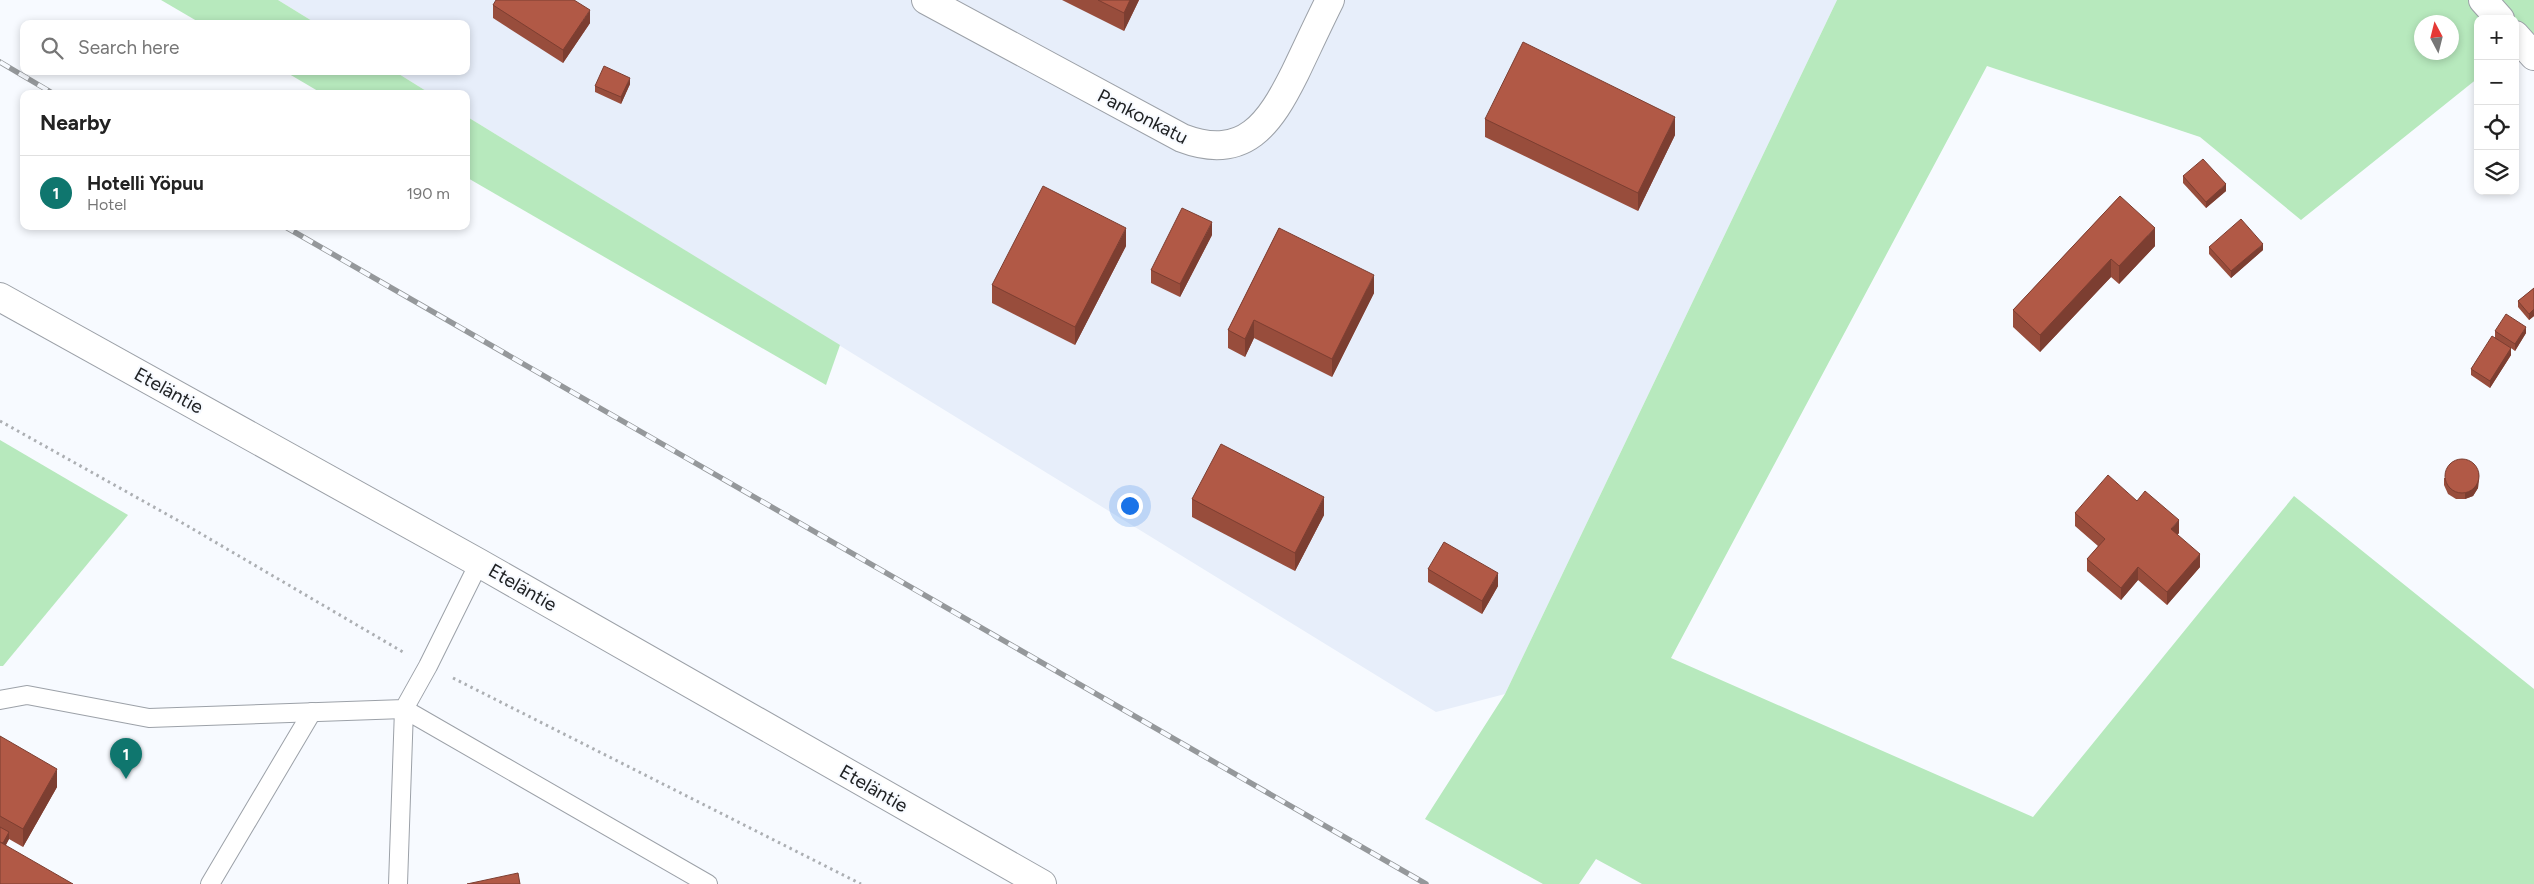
<!DOCTYPE html>
<html lang="en">
<head>
<meta charset="utf-8">
<style>
  body { margin:0; font-family:Figtree,sans-serif; background:#f6f6f6; color:#222 }
  .controls { position:absolute; right:15px; top:15px; display:grid; overflow:hidden; border-radius:10px; box-shadow:0 2px 8px #0003 }
  .controls button { width:45px; height:45px; display:grid; place-items:center; padding:0; border:0; border-bottom:1px solid #e0e0e0; background:#fff; color:#222; font:25px sans-serif }
  .compass { position:absolute; left:2414px; top:15px; width:45px; height:45px; border-radius:50%; background:#fff; box-shadow:0 2px 8px #0003; rotate:353deg }
  .you { position:absolute; left:1129px; top:505px; width:18px; height:18px; margin:-12px; border:4px solid #fff; border-radius:50%; background:#1a73e8; box-shadow:0 0 0 8px #1a73e833 }
  .badge { display:grid; place-items:center; width:32px; height:32px; border-radius:50%; background:#0f766e; color:#fff; font-size:16px; font-weight:700 }
  .pin { position:absolute; translate:-50% -41px; filter:drop-shadow(0 1px 2px #0008) }
  .pin::after { content:''; position:absolute; top:26px; width:18px; height:15px; background:inherit; clip-path:polygon(0 0,100% 0,50% 100%) }
  .list { margin:0; padding:0; list-style:none }
  h2 { display:flex; justify-content:space-between; align-items:center; height:65px; margin:0; padding:0 20px; font-size:21px }
  h2 small { font-size:16px; font-weight:400; color:#767676 }
  .list li { display:grid; grid-template-columns:32px 1fr auto; gap:15px; align-items:center; box-sizing:border-box; height:75px; padding:0 20px; border-top:1px solid #e0e0e0 }
  .list b { display:block; font-size:19px; white-space:nowrap }
  .list p { margin:0; font-size:16px; white-space:nowrap; color:#767676 }
  .list em { font-size:16px; font-style:normal; color:#767676 }
  .icon { flex:none; width:28px; height:28px; fill:none; stroke:currentColor; stroke-width:2; stroke-linecap:round; stroke-linejoin:round }
  .map { position:relative; flex:none; width:2534px; height:884px; overflow:hidden }
  .search { position:absolute; background:#fff; box-shadow:0 2px 8px #0003; left:20px; top:20px; width:450px; height:55px; display:flex; align-items:center; gap:12px; box-sizing:border-box; padding:0 18px; border-radius:10px; color:#767676; font-size:19px }
  .panel { position:absolute; background:#fff; box-shadow:0 2px 8px #0003; left:20px; top:90px; width:450px; height:140px; border-radius:10px }
  .map>svg:first-child { display:block }
</style>
</head>
<body>
<div class="map">
<svg width="2534" height="884" viewBox="0 0 2534 884">
  <rect width="100%" height="100%" fill="#f7faff"/>
  <polygon fill="#e7eefa" points="278,0 1837,0 1505,694 1436,712 466,116 466,94 431,94 394,71 466,71 466,24 317,24"/>
  <g fill="#b7e9bd" fill-rule="evenodd">
    <polygon points="161,0 278,0 317,24 202,24"/>
    <path d="M 1837,0 L 2534,0 L 2534,33 L 2515,48 L 2515,19 L 2478,19 L 2478,78 L 2301,220 L 2200,137 L 1987,66 L 1671,658 L 2033,817 L 2294,496 L 2534,689 L 2534,884 L 1642,884 L 1596,859 L 1579,884 L 1543,884 L 1425,819 L 1505,694 ZM 2422,22 L 2452,22 L 2452,52 L 2422,52 Z"/>
    <polygon points="284,71 394,71 431,94 323,94"/>
    <polygon points="466,116 840,345 826,385 466,177"/>
    <polygon points="0,440 128,515 3,666 0,666"/>
  </g>
  <g fill="none" stroke-linecap="round" stroke-linejoin="round">
    <defs>
      <g id="service">
        <polyline points="0,700 27,695 149,718 404,709 428,666 479,563"/>
        <polyline points="210,884 312,712"/>
        <polyline points="398,884 404,709 708,884"/>
      </g>
      <path id="minor" d="M 926,0 L 1182,138 C 1245,162 1270,123 1295,73 C 1307,48 1318,24 1330,0"/>
      <g id="tertiary">
        <polyline points="2483,0 2500,19"/>
        <polyline points="2515,35 2534,56"/>
      </g>
      <polyline id="secondary" points="0,297 479,563 1042,884"/>
    </defs>
    <use href="#service" stroke="#9ca1a8" stroke-width="20"/>
    <use href="#minor" stroke="#9ca1a8" stroke-width="30"/>
    <use href="#tertiary" stroke="#9ca1a8" stroke-width="30"/>
    <use href="#secondary" stroke="#9ca1a8" stroke-width="30"/>
    <g stroke="#acafb3" stroke-width="3" stroke-dasharray="2.5 4" stroke-linecap="butt">
      <polyline points="0,421 186,525 403,652"/>
      <polyline points="453,678 861,884"/>
    </g>
    <use href="#service" stroke="#fff" stroke-width="18"/>
    <use href="#minor" stroke="#fff" stroke-width="28"/>
    <use href="#tertiary" stroke="#fff" stroke-width="28"/>
    <use href="#secondary" stroke="#fff" stroke-width="28"/>
    <defs>
      <g id="rail">
        <polyline points="0,62 54,94"/>
        <polyline points="284,226 1426,884"/>
      </g>
    </defs>
    <use href="#rail" stroke="#95989b" stroke-width="5.5"/>
    <use href="#rail" stroke="#f7faff" stroke-width="4" stroke-dasharray="11" stroke-linecap="butt"/>
  </g>
  <g fill="#984d3c">
    <polygon points="1062,0 1139,0 1124,31"/>
    <polygon points="493,5 590,23 563,63 493,18"/>
    <polygon points="630,84 621,104 595,92 595,86"/>
    <polygon points="1485,119 1675,135 1638,211 1485,137"/>
    <polygon points="2183,176 2226,191 2206,208 2183,183"/>
    <polygon points="2120,196 2155,246 2119,284 2111,277 2040,352 2013,327 2013,310"/>
    <polygon points="1279,228 1374,293 1332,377 1254,338 1245,357 1228,348 1228,330"/>
    <polygon points="1212,235 1180,297 1151,283 1151,270"/>
    <polygon points="1126,246 1075,345 992,303 992,285"/>
    <polygon points="2209,247 2263,250 2231,278 2209,254"/>
    <polygon points="2534,288 2534,316 2529,320 2518,307 2518,301"/>
    <polygon points="2495,331 2526,333 2515,351 2511,348 2511,355 2490,388 2471,375 2471,369 2495,338"/>
    <polygon points="2444,478 2479,479 2478,488 2473,496 2465,499 2456,499 2448,494 2444,485"/>
    <polygon points="1192,499 1324,515 1295,571 1192,517"/>
    <polygon points="2137,501 2179,533 2177,535 2200,567 2167,605 2138,580 2121,600 2087,571 2087,559 2098,546 2075,526 2075,513"/>
    <polygon points="1428,569 1498,586 1482,614 1428,582"/>
    <polygon points="0,736 57,787 23,847 9,839 6,845 0,884"/>
  </g>
  <g fill="#7c3e31">
    <polygon points="1130,0 1139,0 1124,31 1124,13"/>
    <polygon points="590,10 590,23 563,63 563,50"/>
    <polygon points="630,78 630,84 621,104 621,97"/>
    <polygon points="1675,117 1675,135 1638,211 1638,193"/>
    <polygon points="2226,184 2226,191 2206,208 2206,202"/>
    <polygon points="1212,222 1212,235 1180,297 1180,284"/>
    <polygon points="1126,228 1126,246 1075,345 1075,327"/>
    <polygon points="2155,228 2155,246 2119,284 2119,266"/>
    <polygon points="2263,244 2263,250 2231,278 2231,271"/>
    <polygon points="2111,259 2111,277 2040,352 2040,335"/>
    <polygon points="1374,275 1374,293 1332,377 1332,359"/>
    <polygon points="2534,309 2534,316 2529,320 2529,314"/>
    <polygon points="1254,320 1254,338 1245,357 1245,339"/>
    <polygon points="2526,327 2526,333 2515,351 2515,344"/>
    <polygon points="2511,348 2511,355 2490,388 2490,381"/>
    <polygon points="2479,472 2478,488 2473,496 2465,499 2465,492"/>
    <polygon points="1324,497 1324,515 1295,571 1295,553"/>
    <polygon points="2179,520 2179,533 2171,542 2171,529"/>
    <polygon points="2200,554 2200,567 2167,605 2167,592"/>
    <polygon points="2138,567 2138,580 2121,600 2121,588"/>
    <polygon points="1498,573 1498,586 1482,614 1482,601"/>
    <polygon points="57,769 57,787 23,847 23,829"/>
    <polygon points="9,832 9,839 0,855 0,848"/>
  </g>
  <g fill="#b15946" stroke="#7c3e31">
    <polygon points="496,0 574,0 590,10 563,50 493,5"/>
    <polygon points="1098,0 1130,0 1124,13"/>
    <polygon points="1523,42 1675,117 1638,193 1485,119"/>
    <polygon points="604,66 630,78 621,97 595,86"/>
    <polygon points="2203,159 2226,184 2206,202 2183,176"/>
    <polygon points="1043,186 1126,228 1075,327 992,285"/>
    <polygon points="2120,196 2155,228 2119,266 2111,259 2040,335 2013,310"/>
    <polygon points="1182,208 1212,222 1180,284 1151,270"/>
    <polygon points="2241,219 2263,244 2231,271 2209,247"/>
    <polygon points="1279,228 1374,275 1332,359 1254,320 1245,339 1228,330"/>
    <polygon points="2534,288 2534,309 2529,314 2518,301"/>
    <polygon points="2506,314 2526,327 2515,344 2495,331"/>
    <polygon points="2492,336 2511,348 2490,381 2471,369"/>
    <polygon points="1221,444 1324,497 1295,553 1192,499"/>
    <circle cx="2462" cy="476" r="17"/>
    <polygon points="2108,475 2137,501 2145,491 2179,520 2171,529 2200,554 2167,592 2138,567 2121,588 2087,559 2105,539 2075,513"/>
    <polygon points="1444,542 1498,573 1482,601 1428,569"/>
    <polygon points="0,736 57,769 23,829 0,816"/>
    <polygon points="0,827 9,832 3,843 0,842"/>
    <polygon points="0,842 73,884 0,884"/>
    <polygon points="518,873 520,884 467,884"/>
  </g>
  <g text-anchor="middle" stroke-width="4" stroke-linejoin="round" paint-order="stroke">
    <g font-size="19" fill="#202224" stroke="#f7faff">
      <text transform="translate(1143 116) rotate(27)" y="7">Pankonkatu</text>
      <text transform="translate(169 390) rotate(29)" y="7">Eteläntie</text>
      <text transform="translate(523 587) rotate(30)" y="7">Eteläntie</text>
      <text transform="translate(874 788) rotate(30)" y="7">Eteläntie</text>
    </g>
  </g>
</svg>
<div class="controls">
<button>+</button>
<button>−</button>
<button><svg class="icon" aria-label="locate" viewBox="0 0 24 24"><circle cx="12" cy="12" r="6"/><path d="M12 2v4M12 18v4M2 12h4M18 12h4"/></svg></button>
<button><svg class="icon" aria-label="layers" viewBox="0 0 24 24"><path d="M12 4l9 5-9 5-9-5zM3 14l9 5 9-5"/></svg></button>
</div>
<svg class="compass" viewBox="-18 -18 36 36"><path d="M0-13l5 13h-10z" fill="#e53935"/><path d="M0 13l5-13h-10z" fill="#767676"/></svg>
<div class="you"></div>
<div class="pin badge" style="left:126px;top:779px">1</div>
<div class="search"><svg class="icon" aria-label="search" viewBox="0 0 24 24"><circle cx="10" cy="10" r="6"/><path d="M15 15l6 6"/></svg>Search here</div>
<section class="panel">
<h2>Nearby<small></small></h2>
<ul class="list">
<li><span class="badge">1</span><div><b>Hotelli Yöpuu</b><p>Hotel</p></div><em>190 m</em></li>
</ul>
</section>
</div>
</body>
</html>
